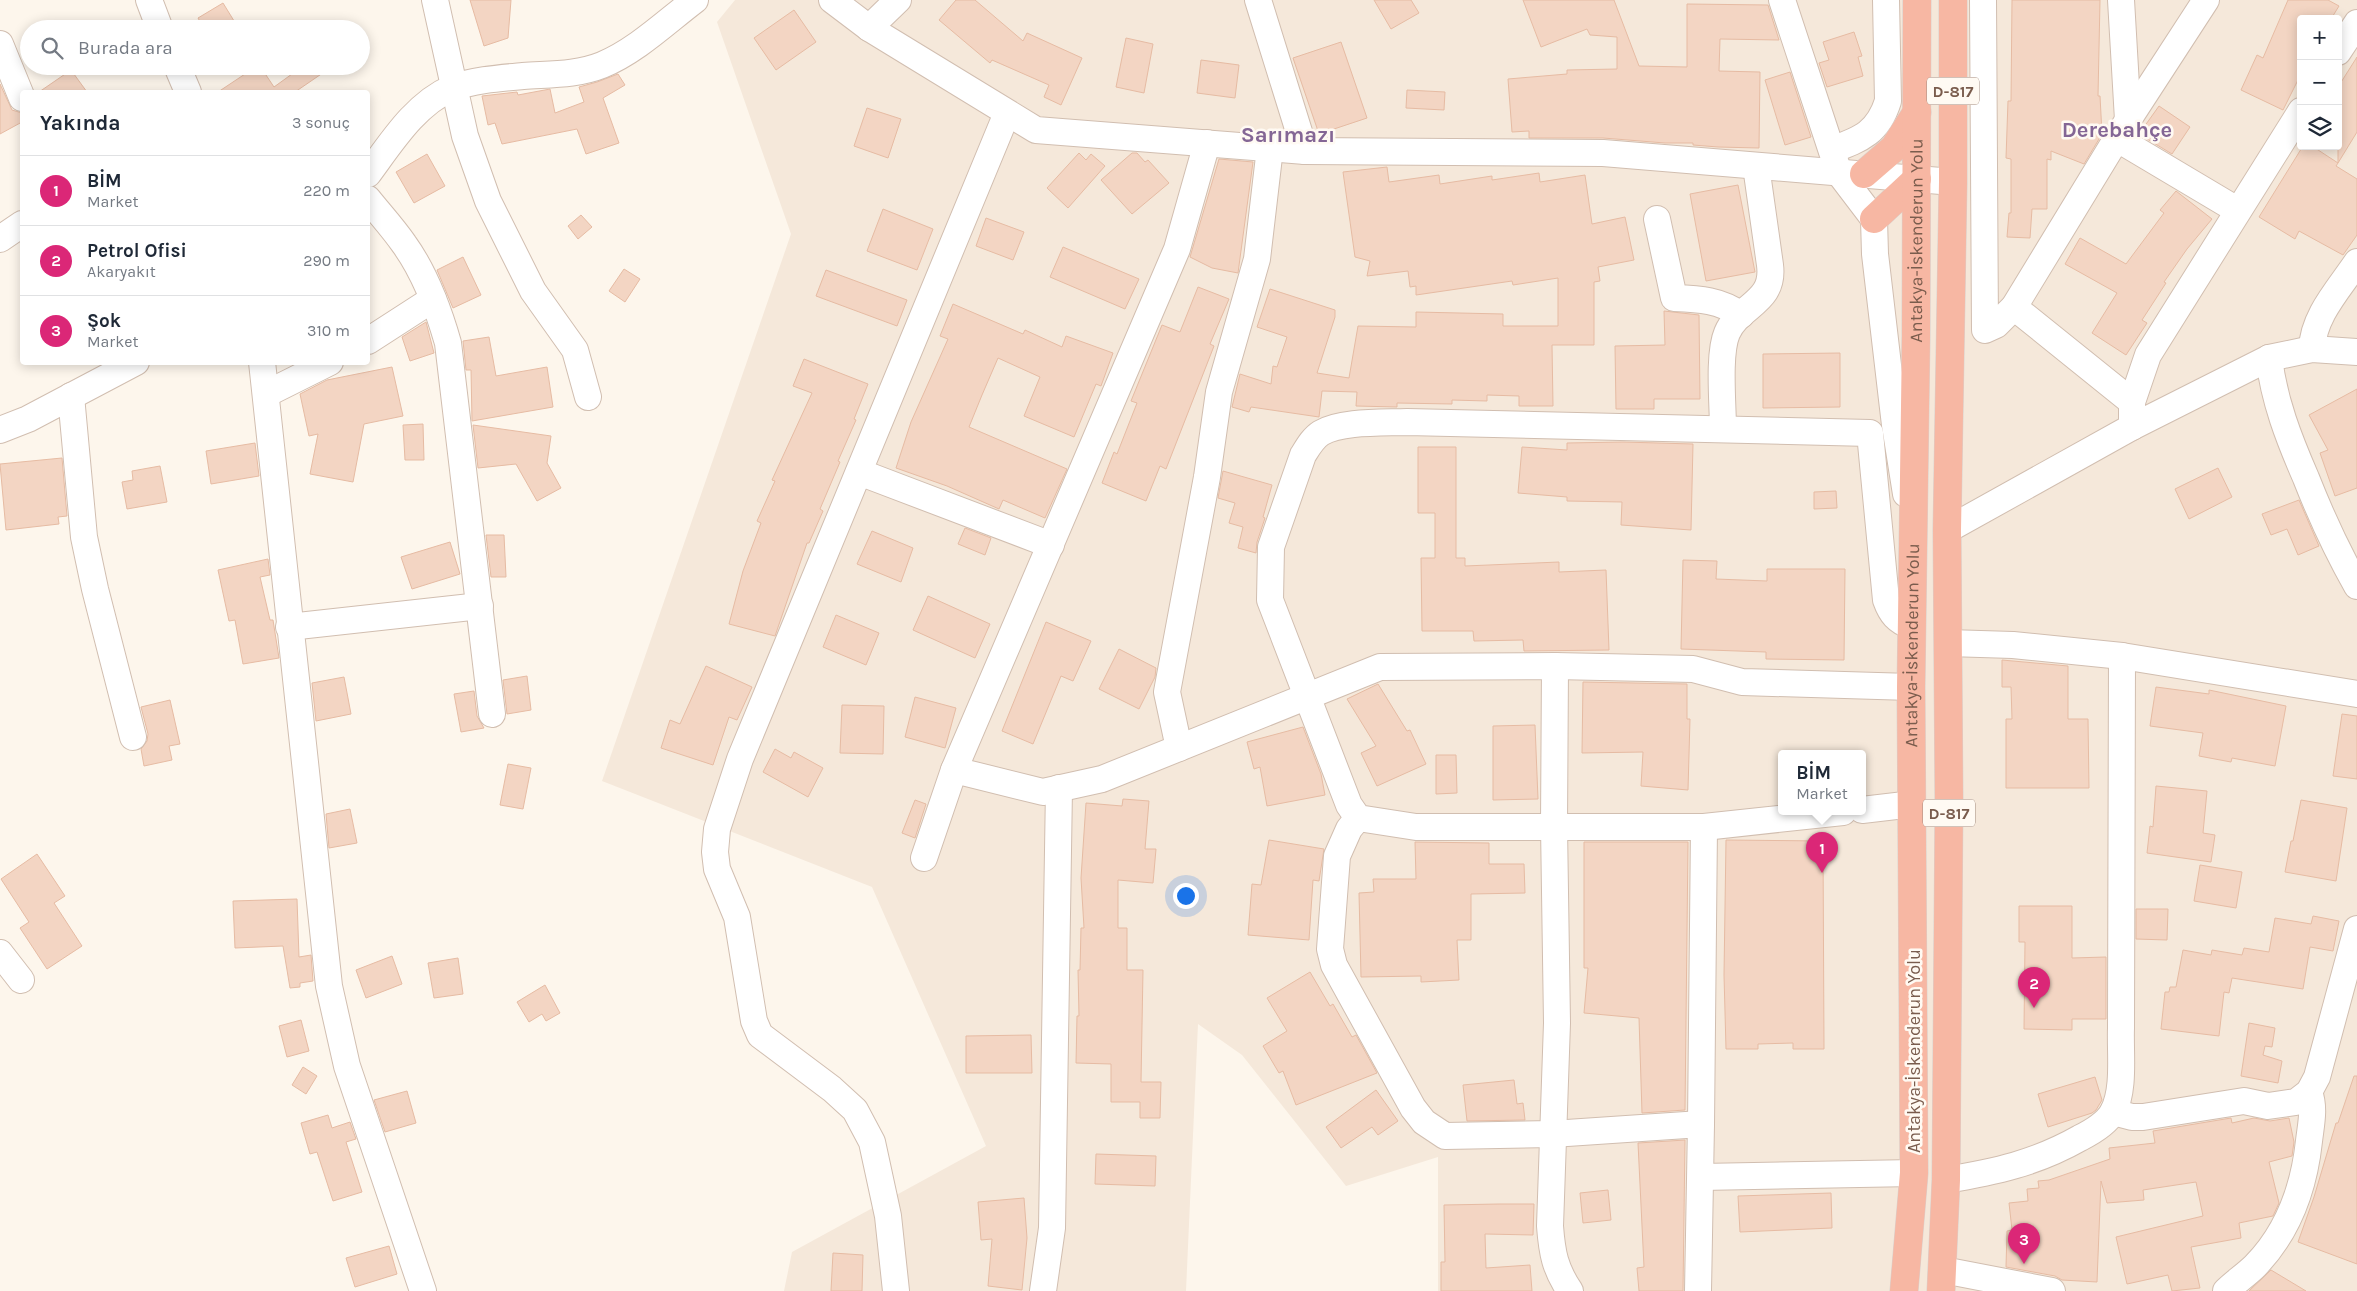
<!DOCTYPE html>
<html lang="tr">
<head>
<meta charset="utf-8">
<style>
  body { margin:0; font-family:Karla,sans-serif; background:#f6f6f7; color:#1f2937 }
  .controls { position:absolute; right:15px; top:15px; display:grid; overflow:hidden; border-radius:5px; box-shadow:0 2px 12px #0003 }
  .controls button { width:45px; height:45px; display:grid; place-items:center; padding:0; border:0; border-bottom:1px solid #e0e1e3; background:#fff; color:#1f2937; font:25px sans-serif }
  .you { position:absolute; left:1185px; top:895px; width:18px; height:18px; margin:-12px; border:4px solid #fff; border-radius:50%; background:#1a73e8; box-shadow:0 0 0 8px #1a73e833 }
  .badge { display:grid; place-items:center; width:32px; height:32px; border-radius:50%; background:#db2777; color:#fff; font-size:16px; font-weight:700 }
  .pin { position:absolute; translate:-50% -41px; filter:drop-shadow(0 1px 2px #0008) }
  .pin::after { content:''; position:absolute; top:26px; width:18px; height:15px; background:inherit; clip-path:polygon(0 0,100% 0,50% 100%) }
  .popup { position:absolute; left:1778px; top:750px; width:88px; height:65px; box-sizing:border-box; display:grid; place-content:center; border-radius:5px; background:#fff; filter:drop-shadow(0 1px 4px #0005); font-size:16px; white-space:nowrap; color:#747a83 }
  .popup b { font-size:19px; color:#1f2937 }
  .popup::after { content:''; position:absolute; left:50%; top:100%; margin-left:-10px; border:10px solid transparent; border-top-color:#fff }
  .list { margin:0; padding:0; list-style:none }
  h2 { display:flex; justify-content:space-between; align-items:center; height:65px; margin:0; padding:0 20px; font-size:21px }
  h2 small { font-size:16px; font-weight:400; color:#747a83 }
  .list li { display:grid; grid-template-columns:32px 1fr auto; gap:15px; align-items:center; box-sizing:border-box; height:70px; padding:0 20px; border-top:1px solid #e0e1e3 }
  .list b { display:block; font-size:19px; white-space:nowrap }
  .list p { margin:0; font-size:16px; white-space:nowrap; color:#747a83 }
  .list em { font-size:16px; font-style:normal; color:#747a83 }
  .icon { flex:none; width:28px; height:28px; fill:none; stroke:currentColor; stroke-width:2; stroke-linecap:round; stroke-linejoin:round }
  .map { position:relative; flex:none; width:2357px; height:1291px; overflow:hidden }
  .search { position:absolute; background:#fff; box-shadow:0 2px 12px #0003; left:20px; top:20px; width:350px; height:55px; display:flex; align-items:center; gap:12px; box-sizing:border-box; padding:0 18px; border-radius:28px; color:#747a83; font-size:19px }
  .panel { position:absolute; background:#fff; box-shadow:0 2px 12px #0003; left:20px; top:90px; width:350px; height:275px; border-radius:5px }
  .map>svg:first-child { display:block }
</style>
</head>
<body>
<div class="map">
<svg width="2357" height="1291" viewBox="0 0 2357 1291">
  <rect width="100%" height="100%" fill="#fdf6ec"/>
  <path fill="#f5e8da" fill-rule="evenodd" d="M 735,0 L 2357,0 L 2357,1291 L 1438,1291 L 1438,1157 L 1346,1186 L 1242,1055 L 1198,1024 L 1186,1291 L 784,1291 L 792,1252 L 986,1146 L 872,887 L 602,781 L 791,234 L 717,22 ZM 2301,19 L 2338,19 L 2338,146 L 2301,146 ZM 1782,754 L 1862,754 L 1862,812 L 1782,812 Z"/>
  <g fill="#f3d5c3" stroke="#e6bba3">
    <polygon points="470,0 511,0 508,38 484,46"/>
    <polygon points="956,0 975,0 1023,41 1027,33 1082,58 1061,105 1044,97 1049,85 992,60 990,63 939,20"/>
    <polygon points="1374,0 1411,0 1419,13 1391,29"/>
    <polygon points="1523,0 1614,0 1639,66 1687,67 1687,4 1768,5 1779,40 1720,39 1719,71 1760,72 1759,148 1718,147 1693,145 1693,143 1665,143 1603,138 1529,138 1529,131 1512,132 1508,79 1567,74 1567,70 1617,69 1617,37 1590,35 1587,29 1541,47"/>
    <polygon points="2012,0 2100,0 2098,96 2100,96 2102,134 2084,164 2051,151 2051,160 2047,159 2047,209 2032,209 2030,238 2007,237 2009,213 2011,213 2011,159 2006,158 2008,101 2011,101"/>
    <polygon points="2288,0 2328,0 2339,6 2331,19 2301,19 2301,74 2283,110 2241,90 2257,55 2263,58"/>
    <polygon points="223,3 239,29 204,29 198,18"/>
    <polygon points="794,10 816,42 776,70 754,38"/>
    <polygon points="1854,32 1862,56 1858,57 1863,76 1827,87 1819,63 1829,60 1823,42"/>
    <polygon points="1126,38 1153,44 1144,93 1116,87"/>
    <polygon points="1341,42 1367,118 1319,134 1293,58"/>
    <polygon points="2357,57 2357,132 2338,163 2338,87"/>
    <polygon points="1201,60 1239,65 1235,98 1197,93"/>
    <polygon points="257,66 260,66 274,87 303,66 333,66 295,92 218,92"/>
    <polygon points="71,70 87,92 39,92"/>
    <polygon points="1790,72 1811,137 1785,145 1765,80"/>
    <polygon points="618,74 625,85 603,98 619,143 586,154 577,129 502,144 495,123 488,125 482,96 517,92 518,95 550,89 555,113 584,102 579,87 597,82"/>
    <polygon points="0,84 12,110 22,113 22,122 0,134"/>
    <polygon points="1407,90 1445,92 1444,110 1406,108"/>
    <polygon points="2159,106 2190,127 2172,154 2139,134"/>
    <polygon points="867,108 901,119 888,158 854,146"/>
    <polygon points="2303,146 2312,146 2338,163 2336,166 2357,179 2357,235 2343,255 2299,231 2295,239 2259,217"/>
    <polygon points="1079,153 1086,160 1091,154 1105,166 1068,208 1047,188"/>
    <polygon points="1132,153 1137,153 1145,162 1148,160 1169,183 1132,214 1101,180"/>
    <polygon points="427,154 445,186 414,203 396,172"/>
    <polygon points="1219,159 1253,162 1238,273 1212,268 1190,257"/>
    <polygon points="1387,167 1389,182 1439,175 1440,184 1492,176 1492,180 1539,173 1540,182 1585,175 1592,224 1625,217 1634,260 1598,267 1600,281 1594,282 1594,345 1552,345 1553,406 1519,406 1519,396 1487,395 1487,401 1452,400 1452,404 1397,403 1397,407 1356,406 1357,392 1322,391 1319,417 1251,407 1249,412 1232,407 1240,374 1271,384 1273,366 1277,367 1287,337 1257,327 1270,289 1335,310 1335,317 1317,373 1349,378 1358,326 1416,327 1416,312 1503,314 1503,326 1558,326 1558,278 1513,285 1512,281 1416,295 1416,286 1410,287 1408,271 1367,276 1370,261 1355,257 1343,172"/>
    <polygon points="1738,185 1755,272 1706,281 1690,194"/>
    <polygon points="2176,191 2212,219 2187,249 2164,282 2166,283 2142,320 2147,323 2126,355 2092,333 2117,293 2065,264 2080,238 2126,264 2164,213 2160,210"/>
    <polygon points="883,209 933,229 917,270 867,251"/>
    <polygon points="581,215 592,227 578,239 568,226"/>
    <polygon points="986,218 1024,232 1013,260 976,246"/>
    <polygon points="1063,247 1139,279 1125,309 1050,277"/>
    <polygon points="463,257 481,295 453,308 437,270"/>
    <polygon points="624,269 640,279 625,302 609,291"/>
    <polygon points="826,270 907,300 897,326 816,296"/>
    <polygon points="1198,287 1229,299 1210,344 1214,346 1166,469 1160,466 1146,501 1102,483 1114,452 1117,454 1137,403 1131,401 1162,325 1180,332"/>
    <polygon points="953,304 1023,334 1025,330 1062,347 1066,336 1113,353 1101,386 1096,384 1074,437 1024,416 1040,377 998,358 982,395 969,427 1067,469 1045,518 1003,500 999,509 947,486 896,468 911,422 948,339 940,336"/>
    <polygon points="1664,311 1699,315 1700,399 1654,399 1654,409 1616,409 1615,346 1665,345"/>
    <polygon points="426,322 434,353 410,361 402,337"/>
    <polygon points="489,337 496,376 547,367 553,407 472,421 471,370 466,370 463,341"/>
    <polygon points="1840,353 1840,407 1763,408 1763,354"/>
    <polygon points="804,359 868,384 854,419 856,420 838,461 840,462 820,509 823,511 809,543 807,543 775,636 729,624 743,571 761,523 757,521 775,481 772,480 812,393 793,386"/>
    <polygon points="392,367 403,416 364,424 353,482 310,474 318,434 309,436 300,394 327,380"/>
    <polygon points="2357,389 2357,488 2335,496 2320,453 2328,450 2309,415"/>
    <polygon points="423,424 424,460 405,460 403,425"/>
    <polygon points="473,425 551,436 547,463 561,488 537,501 516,464 478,468"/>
    <polygon points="1623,442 1693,444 1691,530 1621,525 1622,502 1567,501 1567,497 1518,493 1522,447 1567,450 1567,443"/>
    <polygon points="255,443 259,476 211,484 206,451"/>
    <polygon points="1418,447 1456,447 1456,558 1465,558 1465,566 1559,562 1559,572 1606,570 1609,650 1524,651 1523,640 1474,641 1473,631 1422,631 1421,558 1435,558 1435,513 1418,513"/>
    <polygon points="62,458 67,516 58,517 59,524 6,530 0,464"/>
    <polygon points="160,466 167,502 127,509 122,482 133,480 132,471"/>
    <polygon points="2218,468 2232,497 2189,519 2175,489"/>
    <polygon points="1223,471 1272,485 1263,517 1265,518 1257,542 1256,553 1238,548 1243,527 1229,523 1235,503 1218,498"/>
    <polygon points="1836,491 1837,508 1814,509 1814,492"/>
    <polygon points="2299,500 2319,546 2298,555 2287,529 2271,535 2262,514"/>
    <polygon points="965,528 991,538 985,555 958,544"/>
    <polygon points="872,531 913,548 901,582 857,564"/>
    <polygon points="486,535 504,535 506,577 491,577"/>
    <polygon points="450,542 460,574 412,589 401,557"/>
    <polygon points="268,559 270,575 260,577 270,620 273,620 279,658 243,664 235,620 229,621 218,570"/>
    <polygon points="1683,560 1717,561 1716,579 1767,581 1767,569 1845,569 1844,660 1766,659 1766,652 1681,649"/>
    <polygon points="928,596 990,624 975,658 913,630"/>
    <polygon points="836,615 879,633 866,665 823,647"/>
    <polygon points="1046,622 1091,641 1073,681 1061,676 1033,744 1002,731"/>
    <polygon points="1119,649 1156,668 1155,677 1139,709 1099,689"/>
    <polygon points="2002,660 2068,666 2068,719 2088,719 2089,788 2006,788 2006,719 2012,719 2011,687 2002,687"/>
    <polygon points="706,666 752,687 737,720 729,717 713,765 661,748 670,720 680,724"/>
    <polygon points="527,676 531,710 507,714 503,680"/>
    <polygon points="344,677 351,714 316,721 312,683"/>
    <polygon points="1583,682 1687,684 1687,719 1690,719 1688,790 1641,786 1643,752 1582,753"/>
    <polygon points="1378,684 1407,731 1410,730 1426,764 1377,786 1361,753 1376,746 1347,699"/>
    <polygon points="2156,687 2209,694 2209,690 2286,706 2275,766 2232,758 2231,762 2199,756 2203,733 2150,726"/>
    <polygon points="474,691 477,716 484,728 461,732 454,694"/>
    <polygon points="915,697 956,708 945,748 905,737"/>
    <polygon points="170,700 180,744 169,746 172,760 144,766 141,749 147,741 148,734 141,707"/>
    <polygon points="842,705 884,706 883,754 840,753"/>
    <polygon points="2342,714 2357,716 2357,779 2333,776"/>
    <polygon points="1535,725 1538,799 1493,800 1493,726"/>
    <polygon points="1303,727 1321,774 1325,795 1267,806 1260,767 1254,769 1247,742"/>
    <polygon points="775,749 791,758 794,752 823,768 808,797 763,772"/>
    <polygon points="1436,755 1456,755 1457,793 1436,794"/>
    <polygon points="508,764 531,768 523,809 500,805"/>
    <polygon points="2156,786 2207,791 2203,833 2215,835 2211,862 2147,853 2150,826 2153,827"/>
    <polygon points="1123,799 1149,801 1145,849 1156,849 1153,883 1118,880 1118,928 1127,928 1127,970 1143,970 1141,1082 1161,1082 1160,1118 1140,1118 1140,1102 1111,1102 1111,1064 1076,1063 1077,1016 1079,1016 1078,970 1080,970 1081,928 1084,928 1081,878 1086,803 1122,806"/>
    <polygon points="915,800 926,804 915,838 902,833"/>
    <polygon points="2301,800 2347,808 2336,881 2285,872 2291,841 2293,841"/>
    <polygon points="350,809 357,843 329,848 326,814"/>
    <polygon points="1269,840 1324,849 1319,881 1313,880 1309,940 1248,935 1252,884 1261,885"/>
    <polygon points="1726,840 1823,841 1824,1049 1793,1049 1793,1043 1758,1044 1758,1049 1726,1049 1724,975"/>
    <polygon points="1415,842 1489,843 1489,864 1524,864 1525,893 1471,894 1471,940 1457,940 1459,980 1421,982 1421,976 1361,977 1359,893 1374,892 1373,879 1416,879"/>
    <polygon points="1584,842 1688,842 1685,1110 1642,1113 1639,1018 1584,1013 1588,968 1584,968"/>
    <polygon points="37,854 65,896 54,903 82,946 47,969 20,928 29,922 1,879"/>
    <polygon points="2200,865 2242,872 2236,908 2194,901"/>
    <polygon points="297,899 299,957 311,955 313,981 300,983 300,987 290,988 283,946 235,948 233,901"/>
    <polygon points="2019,906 2072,906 2072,958 2106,957 2106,1019 2072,1019 2072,1030 2024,1029 2025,942 2019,942"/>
    <polygon points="2136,909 2168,909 2167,940 2136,939"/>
    <polygon points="2313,916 2339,921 2333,951 2310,947 2303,989 2232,978 2229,993 2224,992 2219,1036 2161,1029 2165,992 2169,992 2170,987 2176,987 2183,950 2211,955 2212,950 2242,955 2244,948 2269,952 2275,918 2311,924"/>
    <polygon points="392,956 402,984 366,998 356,970"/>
    <polygon points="458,958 463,994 434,998 428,963"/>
    <polygon points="1310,972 1330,1006 1333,1004 1352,1037 1356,1035 1377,1073 1296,1105 1283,1071 1279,1073 1263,1046 1287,1031 1267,998"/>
    <polygon points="545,985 560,1013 546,1021 542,1014 529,1022 517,1002"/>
    <polygon points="301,1020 309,1051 287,1057 279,1026"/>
    <polygon points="2249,1023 2275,1028 2272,1047 2265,1046 2263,1055 2282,1061 2278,1083 2241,1076"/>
    <polygon points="1031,1035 1032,1073 966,1073 966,1036"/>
    <polygon points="303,1067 317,1076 306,1094 292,1085"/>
    <polygon points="2354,1076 2357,1076 2357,1264 2298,1242 2314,1197 2336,1123 2338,1123"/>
    <polygon points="2095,1077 2102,1100 2096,1110 2092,1113 2048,1127 2038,1094"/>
    <polygon points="1514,1080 1517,1104 1523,1103 1525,1120 1467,1121 1463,1085"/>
    <polygon points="1376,1090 1398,1121 1378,1135 1372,1127 1341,1148 1326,1127"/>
    <polygon points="407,1091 416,1123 385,1132 374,1100"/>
    <polygon points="328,1115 332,1128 350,1122 356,1139 346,1142 362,1192 333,1201 317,1152 310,1154 301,1123"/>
    <polygon points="2231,1118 2232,1123 2254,1118 2270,1121 2289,1118 2294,1142 2292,1156 2269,1162 2279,1203 2273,1216 2239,1223 2241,1238 2191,1247 2200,1288 2172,1291 2168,1275 2127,1284 2116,1237 2203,1216 2196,1182 2143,1190 2144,1200 2107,1203 2101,1181 2097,1282 2062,1280 2055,1276 2006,1267 2007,1231 2012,1230 2009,1203 2028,1201 2027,1189 2039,1188 2038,1181 2049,1180 2110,1159 2109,1148 2155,1143 2153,1131"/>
    <polygon points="1685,1140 1683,1291 1639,1291 1637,1268 1644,1267 1638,1143"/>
    <polygon points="1096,1154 1156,1156 1155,1186 1095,1184"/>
    <polygon points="1608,1190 1611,1220 1583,1223 1580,1193"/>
    <polygon points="1831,1193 1832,1228 1740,1232 1738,1196"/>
    <polygon points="1024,1198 1027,1238 1022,1290 988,1286 992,1239 981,1240 978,1202"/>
    <polygon points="1499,1204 1534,1204 1533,1235 1485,1234 1486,1268 1530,1265 1532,1291 1441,1291 1441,1262 1445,1262 1444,1205"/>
    <polygon points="389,1246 397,1274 355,1287 346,1258"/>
    <polygon points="833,1253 863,1255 862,1291 831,1291"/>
    <polygon points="2271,1270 2306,1291 2249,1291"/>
  </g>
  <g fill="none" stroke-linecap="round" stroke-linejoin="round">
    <defs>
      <g id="minor">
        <polyline points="149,0 160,29"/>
        <polyline points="435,0 465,136 488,201 533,291 575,350 588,397"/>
        <polyline points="832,0 869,28 1036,130 1305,151 1603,153 1953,182"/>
        <polyline points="1258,0 1305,151"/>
        <polyline points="1782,0 1839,173 1874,219 1875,254 1895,425 1906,494"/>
        <polyline points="1983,0 1985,330 1996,325 2014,307 2128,120 2206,0"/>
        <polyline points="2121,0 2128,120"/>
        <polyline points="869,28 898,0"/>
        <polyline points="0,44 22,98"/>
        <polyline points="2338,52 2357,23"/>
        <polyline points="177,66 188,92"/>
        <polyline points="2116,138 2237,210"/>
        <path d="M 1832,150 C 1861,139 1878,133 1888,101 L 1886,0"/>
        <path d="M 368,174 C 391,143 415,104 452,88 C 473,80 501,78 523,76 C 550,74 577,75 602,65 C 636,51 666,22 695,0"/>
        <path d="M 368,199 C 380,214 393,228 404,244 C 425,273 438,308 448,343 L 492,714"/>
        <path d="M 1657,219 L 1674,298 C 1700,299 1720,300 1741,315"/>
        <polyline points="0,239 22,224"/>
        <polyline points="2014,307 2132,402"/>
        <polyline points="368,341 433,299"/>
        <path d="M 2312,349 C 2313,316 2339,289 2357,262"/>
        <path d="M 2269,358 C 2274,401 2289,439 2306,478 C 2321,516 2337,551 2357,586"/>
        <polyline points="262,362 329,986 347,1066 423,1291"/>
        <polyline points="266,394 330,362"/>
        <polyline points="71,396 84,537 95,589 133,737"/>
        <polyline points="2132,427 2132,402 2148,355 2301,111"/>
        <path d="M 1723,429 C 1723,405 1718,354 1727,333 C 1739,305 1775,303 1770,265 L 1756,166"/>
        <polyline points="0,430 28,419 136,362"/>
        <polyline points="859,472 1051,545"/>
        <polyline points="1947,530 2132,427 2269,358 2312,349 2357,352"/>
        <polyline points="289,627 480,606"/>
        <polyline points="1948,643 2013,645 2122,656 2357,694"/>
        <path d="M 1555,666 L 1554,826 L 1557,1023 L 1550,1226 C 1552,1253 1555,1269 1570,1291"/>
        <polyline points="1179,748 1167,692 1207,477 1219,392 1257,259 1270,148"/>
        <polyline points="954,770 1043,792 1102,779 1380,667 1555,666 1693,669 1742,682 1911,687"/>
        <polyline points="1862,810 1913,804"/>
        <path d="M 1843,812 L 1704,827 L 1416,827 L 1358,818 L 1349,805 L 1270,600 L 1271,547 L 1303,455 C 1308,447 1313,438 1321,433 C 1341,421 1382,423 1407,422 L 1870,433 L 1886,600 C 1891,614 1897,621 1911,626"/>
        <polyline points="1358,818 1349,829 1337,856 1330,949 1334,965 1413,1108 1424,1122 1445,1136 1552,1134 1701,1124 1698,1291"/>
        <polyline points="924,858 954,770 1177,249 1207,143"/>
        <polyline points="0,953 21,980"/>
        <polyline points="2113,1112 2132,1117 2143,1117 2244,1101 2268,1106 2296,1102 2309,1092 2317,1077 2357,929"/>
        <polyline points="1701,1124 1704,827"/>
        <polyline points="1701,1177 1914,1173"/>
        <path d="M 1946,1180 C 1995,1172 2036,1163 2080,1138 C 2092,1132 2106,1124 2113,1112 C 2125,1089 2120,1054 2121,1028 L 2122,656"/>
        <polyline points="1943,1270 2052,1291"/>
        <polyline points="896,1291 888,1216 872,1142 855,1110 832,1089 760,1035 754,1021 737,917 717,869 715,852 717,829 740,759 1007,113"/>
        <polyline points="1043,1291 1052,1228 1059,788"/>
        <path d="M 2226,1291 C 2235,1282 2246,1275 2255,1266 C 2289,1231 2304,1188 2309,1141 C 2311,1124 2315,1108 2309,1092"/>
      </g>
      <g id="highway">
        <polyline points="1864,174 1894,148 1917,112"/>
        <polyline points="1874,219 1917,179"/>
        <path id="s1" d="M 1904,1291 L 1914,1173 L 1911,687 L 1916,336 L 1917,0"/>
        <polyline points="1941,1291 1946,1180 1949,803 1947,530 1953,182 1953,0"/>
      </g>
    </defs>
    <use href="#minor" stroke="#d1beb0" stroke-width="28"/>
    <use href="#highway" stroke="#dad1cd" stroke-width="29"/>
    <use href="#minor" stroke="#fff" stroke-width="26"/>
    <use href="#highway" stroke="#f7b7a3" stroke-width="28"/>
  </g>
  <g text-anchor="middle" stroke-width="5" stroke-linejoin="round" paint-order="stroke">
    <g fill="#fffaf3" stroke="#a28b7f" stroke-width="1">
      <rect x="1927" y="77.5" width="52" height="27" rx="4"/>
      <rect x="1923" y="799.5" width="52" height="27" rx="4"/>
    </g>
    <g font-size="16" font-weight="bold" fill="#7a5c4d">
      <text x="1953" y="97">D-817</text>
      <text x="1949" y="819">D-817</text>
    </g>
    <g font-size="18" fill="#7a5c4d" stroke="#fffaf3">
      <text dy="6" stroke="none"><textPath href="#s1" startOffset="1051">Antakya-İskenderun Yolu</textPath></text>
      <text dy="6" stroke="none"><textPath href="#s1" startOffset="646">Antakya-İskenderun Yolu</textPath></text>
      <text transform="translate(1914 1051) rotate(-90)" y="6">Antakya-İskenderun Yolu</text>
    </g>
    <g font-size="22" font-weight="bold" fill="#846695" stroke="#fffaf3">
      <text x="2117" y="137">Derebahçe</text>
      <text x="1288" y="142">Sarımazı</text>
    </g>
  </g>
</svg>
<div class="controls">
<button>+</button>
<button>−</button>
<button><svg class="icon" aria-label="layers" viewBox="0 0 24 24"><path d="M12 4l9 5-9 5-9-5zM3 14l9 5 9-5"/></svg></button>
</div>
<div class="you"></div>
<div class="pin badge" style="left:1822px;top:873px">1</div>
<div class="popup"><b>BİM</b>Market</div>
<div class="pin badge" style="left:2034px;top:1008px">2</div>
<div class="pin badge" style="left:2024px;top:1264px">3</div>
<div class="search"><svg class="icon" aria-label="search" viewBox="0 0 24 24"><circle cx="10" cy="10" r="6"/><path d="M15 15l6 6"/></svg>Burada ara</div>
<section class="panel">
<h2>Yakında<small>3 sonuç</small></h2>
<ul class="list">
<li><span class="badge">1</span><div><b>BİM</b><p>Market</p></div><em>220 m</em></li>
<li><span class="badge">2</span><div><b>Petrol Ofisi</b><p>Akaryakıt</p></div><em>290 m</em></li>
<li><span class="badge">3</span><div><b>Şok</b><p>Market</p></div><em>310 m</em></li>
</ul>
</section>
</div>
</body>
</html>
